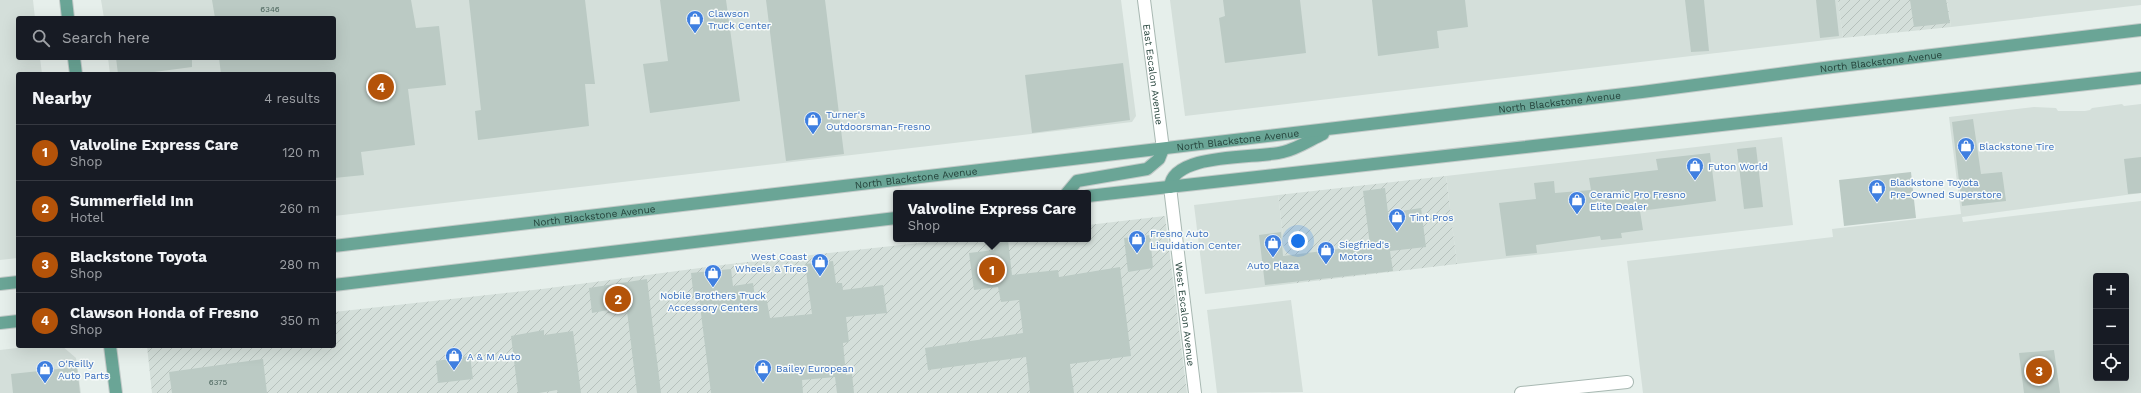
<!DOCTYPE html>
<html lang="en">
<head>
<meta charset="utf-8">
<style>
  body { margin:0; font-family:"Work Sans",sans-serif; background:#242831; color:#f1f3f6 }
  .controls { position:absolute; right:12px; bottom:12px; display:grid; overflow:hidden; border-radius:4px; box-shadow:0 4px 16px #0002 }
  .controls button { width:36px; height:36px; display:grid; place-items:center; padding:0; border:0; border-bottom:1px solid #363941; background:#171b24; color:#f1f3f6; font:20px sans-serif }
  .you { position:absolute; left:1298px; top:241px; width:14px; height:14px; margin:-10px; border:3px solid #fff; border-radius:50%; background:#1a73e8; box-shadow:0 0 0 6px #1a73e833 }
  .badge { display:grid; place-items:center; width:26px; height:26px; border-radius:50%; background:#b45309; color:#fff; font-size:13px; font-weight:700 }
  .pin { position:absolute; translate:-50% -50%; border:2px solid #fff; box-shadow:0 1px 4px #0006 }
  .popup { position:absolute; left:893px; top:190px; width:198px; height:52px; box-sizing:border-box; display:grid; place-content:center; border-radius:4px; background:#171b24; filter:drop-shadow(0 1px 3px #0005); font-size:13px; white-space:nowrap; color:#9ea1a6 }
  .popup b { font-size:15px; color:#f1f3f6 }
  .popup::after { content:''; position:absolute; left:50%; top:100%; margin-left:-8px; border:8px solid transparent; border-top-color:#171b24 }
  .list { margin:0; padding:0; list-style:none }
  h2 { display:flex; justify-content:space-between; align-items:center; height:52px; margin:0; padding:0 16px; font-size:17px }
  h2 small { font-size:13px; font-weight:400; color:#9ea1a6 }
  .list li { display:grid; grid-template-columns:26px 1fr auto; gap:12px; align-items:center; box-sizing:border-box; height:56px; padding:0 16px; border-top:1px solid #363941 }
  .list b { display:block; font-size:15px; white-space:nowrap }
  .list p { margin:0; font-size:13px; white-space:nowrap; color:#9ea1a6 }
  .list em { font-size:13px; font-style:normal; color:#9ea1a6 }
  .icon { flex:none; width:22px; height:22px; fill:none; stroke:currentColor; stroke-width:2; stroke-linecap:round; stroke-linejoin:round }
  .map { position:relative; flex:none; width:2141px; height:393px; overflow:hidden }
  .search { position:absolute; background:#171b24; box-shadow:0 4px 16px #0002; left:16px; top:16px; width:320px; height:44px; display:flex; align-items:center; gap:10px; box-sizing:border-box; padding:0 14px; border-radius:4px; color:#9ea1a6; font-size:15px }
  .panel { position:absolute; background:#171b24; box-shadow:0 4px 16px #0002; left:16px; top:72px; width:320px; height:276px; border-radius:4px }
  .map>svg:first-child { display:block }
</style>
</head>
<body>
<div class="map">
<svg width="2141" height="393" viewBox="0 0 2141 393">
  <defs>
    <pattern id="industrial-furrows" width="10" height="10" patternUnits="userSpaceOnUse"><rect width="10" height="10" fill="#d4dfda"/><path d="M-1 1l2-2M0 10L10 0M9 11l2-2" fill="none" stroke="#b6c1bc"/></pattern>
  </defs>
  <rect width="100%" height="100%" fill="#e6efeb"/>
  <g fill="#d4dfda" fill-rule="evenodd">
    <polygon points="0,0 33,0 35,18 18,18 18,58 40,58 42,74 18,74 18,258 0,260"/>
    <polygon points="101,0 1121,0 1136,116 1132,122 334,216 334,74 110,74 108,58 334,58 334,18 104,18"/>
    <polygon points="1170,0 1838,0 1843,38 1185,116"/>
    <polygon points="1947,0 2141,0 2141,5 1951,27"/>
    <path d="M 2122,104 L 2124,106 L 2141,104 L 2141,193 L 1962,217 L 1963,222 L 2141,201 L 2141,393 L 1643,393 L 1627,261 L 1833,237 L 1832,229 L 1961,214 L 1949,117 L 2034,107 L 2056,108 L 2058,111 L 2085,111 L 2090,110 L 2092,108 ZM 2096,276 L 2126,276 L 2126,378 L 2096,378 Z"/>
    <polygon points="1782,137 1793,225 1457,264 1446,176"/>
    <polygon points="1278,195 1289,284 1205,294 1194,205"/>
    <polygon points="1291,300 1303,392 1217,393 1207,310"/>
    <polygon points="34,346 62,346 76,358 81,393 0,393 0,350"/>
  </g>
  <g fill="url(#industrial-furrows)">
    <polygon points="1838,0 1947,0 1951,27 1843,38"/>
    <polygon points="1446,176 1457,264 1289,284 1278,195"/>
    <polygon points="1165,216 1187,393 152,393 147,346 334,346 334,312 542,289 730,264 955,239 1088,239 1088,225"/>
  </g>
  <g fill="#bbcac4">
    <polygon points="212,0 411,0 416,28 439,26 446,85 408,89 415,145 361,152 364,175 334,178 334,74 221,74 219,58 334,58 334,18 215,18"/>
    <polygon points="469,0 585,0 595,84 585,84 589,126 478,140 475,111 481,110"/>
    <polygon points="660,0 726,0 740,101 650,113 643,64 668,61"/>
    <polygon points="766,0 825,0 844,154 786,161"/>
    <polygon points="1223,0 1300,0 1306,53 1225,63 1219,18 1225,16"/>
    <polygon points="1372,0 1465,0 1468,27 1437,31 1439,48 1378,56"/>
    <polygon points="1685,0 1704,0 1709,51 1691,52"/>
    <polygon points="1816,0 1835,0 1839,36 1820,38"/>
    <polygon points="1910,0 1946,0 1950,23 1914,27"/>
    <polygon points="116,58 192,58 192,67 139,74 118,74"/>
    <polygon points="1123,63 1130,120 1032,133 1025,75"/>
    <polygon points="1973,119 1981,174 2002,172 2006,201 1962,206 1952,122"/>
    <polygon points="1756,147 1763,207 1744,209 1737,149"/>
    <polygon points="1710,153 1716,201 1640,211 1643,230 1621,233 1622,238 1601,240 1600,236 1536,245 1537,253 1506,256 1499,203 1536,199 1534,183 1554,181 1555,193 1591,190 1589,178 1658,170 1656,159"/>
    <polygon points="2141,157 2141,193 2128,194 2124,159"/>
    <polygon points="1911,172 1916,218 1844,226 1839,180"/>
    <polygon points="1385,188 1388,213 1421,208 1426,247 1390,251 1393,271 1265,285 1259,235 1281,232 1283,256 1370,245 1363,191"/>
    <polygon points="1150,235 1153,268 1128,272 1124,238"/>
    <polygon points="1008,240 1012,275 1058,270 1059,277 1120,267 1131,356 1070,364 1074,393 1030,393 1026,357 928,370 925,348 1023,333 1019,300 1001,302 998,287 974,290 969,253 994,250 993,242"/>
    <polygon points="833,261 836,283 842,283 843,290 883,285 887,313 846,317 849,342 843,343 846,375 852,374 854,393 837,393 835,377 802,380 803,393 711,393 699,298 694,299 691,273 731,269 733,286 753,283 755,298 766,296 770,318 812,314 805,264"/>
    <polygon points="647,279 661,393 637,393 627,311 608,313 608,310 592,313 589,288"/>
    <polygon points="544,330 544,335 573,331 581,393 558,393 557,390 539,393 518,393 511,336"/>
    <polygon points="2054,350 2060,393 2024,393 2019,353"/>
    <polygon points="470,356 473,379 438,383 436,361"/>
    <polygon points="263,359 267,393 172,393 169,372"/>
    <polygon points="77,367 80,393 13,393 11,374"/>
  </g>
  <g fill="none" stroke-linecap="round" stroke-linejoin="round">
    <defs>
      <g id="minor">
        <path id="s1" d="M 1144,0 L 1163,149"/>
        <path id="s2" d="M 1170,187 L 1195,393"/>
        <polyline points="1521,393 1627,382"/>
      </g>
      <g id="major">
        <polyline points="66,0 68,18"/>
        <polyline points="74,58 76,74"/>
        <path d="M 1170,187 C 1173,152 1257,159 1283,152 C 1297,149 1310,140 1323,134"/>
        <polyline points="1067,193 1077,181 1147,169 1159,159 1163,149"/>
        <polyline points="1088,196 2141,78"/>
        <path id="s3" d="M 334,246 L 1642,92 L 1832,67 L 2141,30"/>
        <polyline points="0,284 18,282"/>
        <polyline points="334,285 896,218"/>
        <polyline points="0,323 18,321"/>
        <polyline points="110,346 116,393"/>
      </g>
    </defs>
    <use href="#minor" stroke="#a8b8b2" stroke-width="14"/>
    <use href="#major" stroke="#c2cac8" stroke-width="14"/>
    <use href="#minor" stroke="#fff" stroke-width="12"/>
    <use href="#major" stroke="#6aa596" stroke-width="12"/>
  </g>
  <defs>
    <symbol id="shop-pin" viewBox="-11 -11 22 30"><path d="M0 17L-7.5 6A9.5 9.5 0 1 1 7.5 6Z" fill="#3f7fe0" stroke="#f7fbf9"/><path d="M-5-2.5h2.3a2.7 3.5 0 0 1 5.4 0H5L5.5 6h-11ZM-1.5-2.5h3a1.5 2.3 0 0 0-3 0Z" fill="#fff"/></symbol>
  </defs>
  <g fill-rule="evenodd">
    <use href="#shop-pin" x="685" y="9" width="20" height="27"/>
    <use href="#shop-pin" x="803" y="110" width="20" height="27"/>
    <use href="#shop-pin" x="1956" y="136" width="20" height="27"/>
    <use href="#shop-pin" x="1685" y="156" width="20" height="27"/>
    <use href="#shop-pin" x="1867" y="178" width="20" height="27"/>
    <use href="#shop-pin" x="1567" y="190" width="20" height="27"/>
    <use href="#shop-pin" x="1387" y="207" width="20" height="27"/>
    <use href="#shop-pin" x="1127" y="229" width="20" height="27"/>
    <use href="#shop-pin" x="1263" y="233" width="20" height="27"/>
    <use href="#shop-pin" x="1316" y="240" width="20" height="27"/>
    <use href="#shop-pin" x="810" y="252" width="20" height="27"/>
    <use href="#shop-pin" x="703" y="263" width="20" height="27"/>
    <use href="#shop-pin" x="444" y="346" width="20" height="27"/>
    <use href="#shop-pin" x="753" y="358" width="20" height="27"/>
    <use href="#shop-pin" x="35" y="359" width="20" height="27"/>
  </g>
  <g text-anchor="middle" stroke-width="3" stroke-linejoin="round" paint-order="stroke">
    <g font-size="8" fill="#4a645c">
      <text x="270" y="12">6346</text>
      <text x="218" y="385">6375</text>
    </g>
    <g font-size="10" fill="#366cbe" stroke="#f7fbf9" text-anchor="start">
      <text x="708" y="17">Clawson<tspan x="708" dy="12">Truck Center</tspan></text>
      <text x="826" y="118">Turner's<tspan x="826" dy="12">Outdoorsman-Fresno</tspan></text>
      <text x="1979" y="150">Blackstone Tire</text>
      <text x="1708" y="170">Futon World</text>
      <text x="1890" y="186">Blackstone Toyota<tspan x="1890" dy="12">Pre-Owned Superstore</tspan></text>
      <text x="1590" y="198">Ceramic Pro Fresno<tspan x="1590" dy="12">Elite Dealer</tspan></text>
      <text x="1410" y="221">Tint Pros</text>
      <text x="1150" y="237">Fresno Auto<tspan x="1150" dy="12">Liquidation Center</tspan></text>
      <text x="1339" y="248">Siegfried's<tspan x="1339" dy="12">Motors</tspan></text>
      <text x="807" y="260" text-anchor="end">West Coast<tspan x="807" dy="12">Wheels &amp; Tires</tspan></text>
      <text x="1273" y="269" text-anchor="middle">Auto Plaza</text>
      <text x="713" y="299" text-anchor="middle">Nobile Brothers Truck<tspan x="713" dy="12">Accessory Centers</tspan></text>
      <text x="467" y="360">A &amp; M Auto</text>
      <text x="58" y="367">O'Reilly<tspan x="58" dy="12">Auto Parts</tspan></text>
      <text x="776" y="372">Bailey European</text>
    </g>
    <g font-size="10" fill="#24423a" stroke="#f7fbf9">
      <text dy="4" stroke="none"><textPath href="#s3" startOffset="1558">North Blackstone Avenue</textPath></text>
      <text dy="4" stroke="none"><textPath href="#s1" startOffset="75">East Escalon Avenue</textPath></text>
      <text dy="4" stroke="none"><textPath href="#s3" startOffset="1234">North Blackstone Avenue</textPath></text>
      <text dy="4" stroke="none"><textPath href="#s3" startOffset="910">North Blackstone Avenue</textPath></text>
      <text dy="4" stroke="none"><textPath href="#s3" startOffset="586">North Blackstone Avenue</textPath></text>
      <text dy="4" stroke="none"><textPath href="#s3" startOffset="262">North Blackstone Avenue</textPath></text>
      <text dy="4" stroke="none"><textPath href="#s2" startOffset="128">West Escalon Avenue</textPath></text>
    </g>
  </g>
</svg>
<div class="controls">
<button>+</button>
<button>−</button>
<button><svg class="icon" aria-label="locate" viewBox="0 0 24 24"><circle cx="12" cy="12" r="6"/><path d="M12 2v4M12 18v4M2 12h4M18 12h4"/></svg></button>
</div>
<div class="you"></div>
<div class="pin badge" style="left:992px;top:270px">1</div>
<div class="popup"><b>Valvoline Express Care</b>Shop</div>
<div class="pin badge" style="left:618px;top:299px">2</div>
<div class="pin badge" style="left:2039px;top:371px">3</div>
<div class="pin badge" style="left:381px;top:87px">4</div>
<div class="search"><svg class="icon" aria-label="search" viewBox="0 0 24 24"><circle cx="10" cy="10" r="6"/><path d="M15 15l6 6"/></svg>Search here</div>
<section class="panel">
<h2>Nearby<small>4 results</small></h2>
<ul class="list">
<li><span class="badge">1</span><div><b>Valvoline Express Care</b><p>Shop</p></div><em>120 m</em></li>
<li><span class="badge">2</span><div><b>Summerfield Inn</b><p>Hotel</p></div><em>260 m</em></li>
<li><span class="badge">3</span><div><b>Blackstone Toyota</b><p>Shop</p></div><em>280 m</em></li>
<li><span class="badge">4</span><div><b>Clawson Honda of Fresno</b><p>Shop</p></div><em>350 m</em></li>
</ul>
</section>
</div>
</body>
</html>
